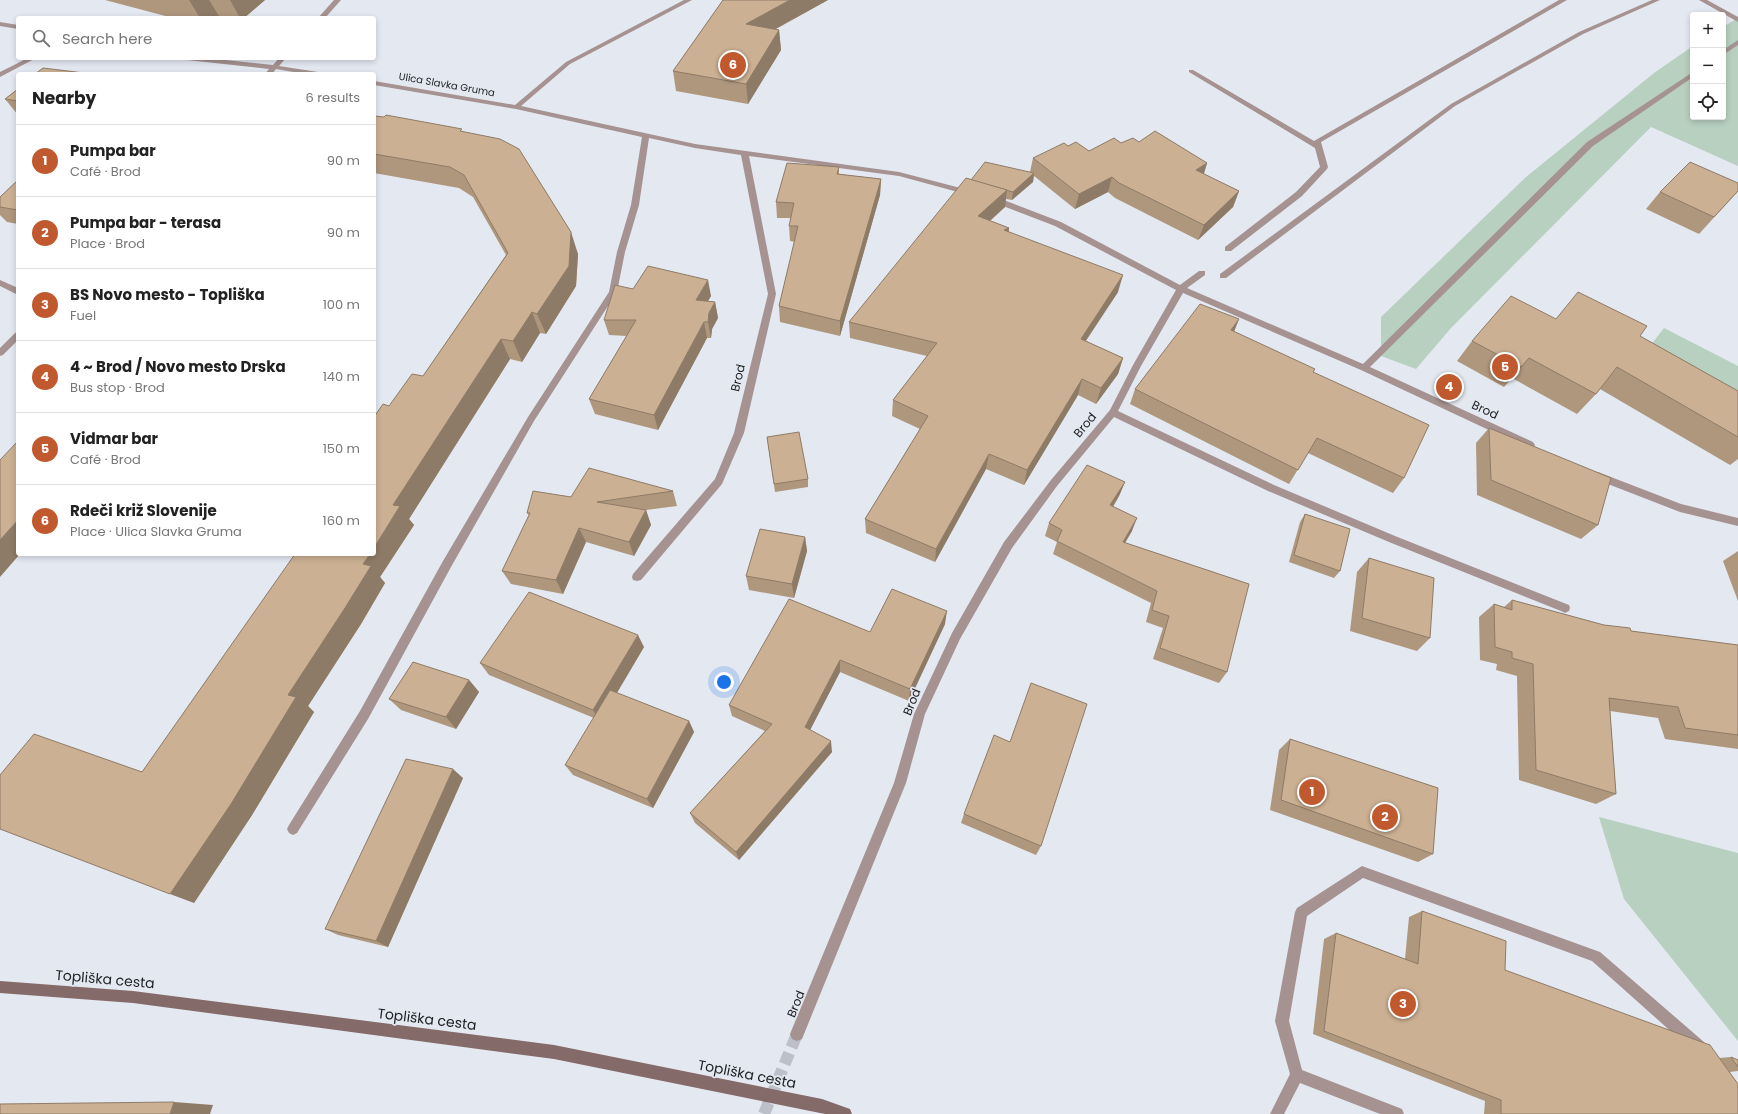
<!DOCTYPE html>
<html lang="en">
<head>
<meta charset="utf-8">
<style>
  body { margin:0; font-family:Poppins,sans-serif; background:#f6f6f6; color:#222 }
  .controls { position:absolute; right:12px; top:12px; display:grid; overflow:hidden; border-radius:4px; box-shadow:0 2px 6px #0003 }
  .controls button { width:36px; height:36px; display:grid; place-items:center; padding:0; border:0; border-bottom:1px solid #e0e0e0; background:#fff; color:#222; font:20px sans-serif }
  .you { position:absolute; left:724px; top:682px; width:14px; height:14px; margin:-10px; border:3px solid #fff; border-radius:50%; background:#1a73e8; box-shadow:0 0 0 6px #1a73e833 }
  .badge { display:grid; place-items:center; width:26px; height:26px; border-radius:50%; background:#c0592e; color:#fff; font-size:13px; font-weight:700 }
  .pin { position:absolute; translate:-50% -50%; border:2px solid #fff; box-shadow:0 1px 4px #0006 }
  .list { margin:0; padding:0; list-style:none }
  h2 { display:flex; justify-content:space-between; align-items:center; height:52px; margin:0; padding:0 16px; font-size:17px }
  h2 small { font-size:13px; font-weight:400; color:#767676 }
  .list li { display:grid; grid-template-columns:26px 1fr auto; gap:12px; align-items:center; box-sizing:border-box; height:72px; padding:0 16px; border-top:1px solid #e0e0e0 }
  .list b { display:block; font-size:15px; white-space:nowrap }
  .list p { margin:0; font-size:13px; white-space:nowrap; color:#767676 }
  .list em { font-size:13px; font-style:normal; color:#767676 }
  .icon { flex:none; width:22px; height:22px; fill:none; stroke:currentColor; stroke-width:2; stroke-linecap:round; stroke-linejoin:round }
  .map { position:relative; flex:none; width:1738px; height:1114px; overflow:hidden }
  .search { position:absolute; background:#fff; box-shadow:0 2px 6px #0003; left:16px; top:16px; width:360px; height:44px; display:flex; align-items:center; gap:10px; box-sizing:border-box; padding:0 14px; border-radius:4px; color:#767676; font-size:15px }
  .panel { position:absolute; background:#fff; box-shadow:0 2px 6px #0003; left:16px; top:72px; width:360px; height:484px; border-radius:4px }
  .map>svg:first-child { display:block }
</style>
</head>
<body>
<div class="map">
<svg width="1738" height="1114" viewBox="0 0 1738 1114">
  <rect width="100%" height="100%" fill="#e4e8f1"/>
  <g fill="#b8d0c0">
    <polygon points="1738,18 1738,166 1651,127 1451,328 1416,369 1381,356 1381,317 1526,177 1654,73 1693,46 1693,117 1723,117 1723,27"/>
    <polygon points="1664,328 1738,366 1738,418 1636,364"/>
    <polygon points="1599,817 1738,853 1738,1041 1624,899"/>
  </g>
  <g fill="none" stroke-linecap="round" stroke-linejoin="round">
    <polyline stroke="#bdc0c8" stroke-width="12" stroke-dasharray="12 6" stroke-linecap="butt" points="764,1114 797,1034"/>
    <g fill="#a59291" fill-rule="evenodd">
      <polygon points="28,58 36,58 0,77 0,72"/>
      <polygon points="1362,866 1600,952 1704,1042 1706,1047 1704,1052 1699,1054 1694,1052 1592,961 1363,878 1307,916 1289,1021 1302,1070 1402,1109 1404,1114 1380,1114 1300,1083 1284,1114 1270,1114 1290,1074 1275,1021 1295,912 1297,908"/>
    </g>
    <g fill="#a59291" fill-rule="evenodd">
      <polygon points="334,0 341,0 325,18 318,18"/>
      <polygon points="684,0 692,0 570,64 521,106 695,144 899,172 972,191 973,193 969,195 899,176 749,156 776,294 744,433 722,484 641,580 637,581 633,580 632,577 633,574 715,479 734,433 768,294 741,155 695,148 649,138 639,205 625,252 617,292 534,421 451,567 368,719 297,833 293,835 289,833 287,829 289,825 360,711 443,561 528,417 609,292 617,252 631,205 642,137 516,109 374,85 374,81 515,105 566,62"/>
      <polygon points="1559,0 1567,0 1321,142 1328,167 1327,169 1302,196 1231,251 1225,251 1225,247 1296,192 1320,167 1315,148 1189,72 1189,70 1193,70 1314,141"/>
      <polygon points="1652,0 1660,0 1583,34 1455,106 1226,278 1220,278 1220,274 1451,104 1579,32"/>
      <polygon points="1699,0 1707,0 1738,17 1738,22"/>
      <polygon points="0,22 18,25 18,29 0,26"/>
      <polygon points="1738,40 1738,45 1723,55 1723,50"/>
      <polygon points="184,58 207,58 273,65 279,58 286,58 279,66 318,72 321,74 305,74 276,69 272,74 265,74 269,69 187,60"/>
      <polygon points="1693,72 1693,77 1593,146 1370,367 1533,442 1535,445 1533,448 1527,448 1361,370 1183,293 1141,366 1118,411 1274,485 1395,536 1569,605 1570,608 1569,611 1565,613 1561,611 1389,542 1268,491 1114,417 1057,486 1012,548 960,639 925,714 906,783 802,1039 797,1041 792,1039 790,1034 894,783 914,714 952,633 1004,542 1051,480 1110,410 1133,365 1176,290 1055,226 990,201 990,197 996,197 1061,222 1180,285 1199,271 1205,271 1205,275 1187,288 1363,364 1587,142"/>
      <polygon points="0,280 18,288 18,295 0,286"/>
      <polygon points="18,332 18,340 3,355 0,356 0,348 15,333"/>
      <polygon points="1598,472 1681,504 1738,518 1738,526 1680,512 1595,479 1593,476 1595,473"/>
    </g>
    <polygon fill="#846a68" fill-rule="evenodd" points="0,981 133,991 554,1045 822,1099 850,1109 852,1114 825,1114 554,1059 133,1003 0,993"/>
  </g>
  <g fill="#af977e">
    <polygon points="105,0 265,0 244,18 228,18 219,16 216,18 173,18"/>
    <polygon points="723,0 828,0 776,29 779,30 781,50 748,104 676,91 673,71"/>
    <polygon points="18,89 18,115 5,99"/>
    <polygon points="374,116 463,132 578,254 576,286 546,334 540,333 522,362 510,359 409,519 414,525 380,577 385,583 361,624 308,706 314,712 252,815 194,903 142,772 374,554 389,406 423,376 506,255 473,197 459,188 374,173"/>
    <polygon points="1139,142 1207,163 1204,174 1239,191 1233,207 1198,240 1115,198 1108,192 1075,209 1034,176 1033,182 1012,200 1006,199 1005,207 990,221 1009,228 1009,232 1118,292 1086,341 1123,358 1118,374 1096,404 1078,395 1024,485 986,469 935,562 866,533 865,519 920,429 892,416 893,400 927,356 850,338 849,322 971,180 1030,172 1033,158 1068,146 1089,151 1121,143"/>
    <polygon points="839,167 839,174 881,179 880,195 840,336 780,322 779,306 795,242 790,241 789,226 791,218 777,218 776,202"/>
    <polygon points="18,180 18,224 7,222 0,215 0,197"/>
    <polygon points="1738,191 1699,234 1646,209 1660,192"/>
    <polygon points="633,289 711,296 708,301 715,302 718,318 712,329 711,338 707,338 658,430 595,414 589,399 627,336 609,335 604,320"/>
    <polygon points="1239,319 1234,332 1313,372 1404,478 1393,493 1308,453 1289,484 1130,404 1135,389"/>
    <polygon points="1556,319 1640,336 1738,391 1738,459 1730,465 1600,389 1596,394 1577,414 1512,378 1504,387 1457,361 1472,341"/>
    <polygon points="1489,428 1598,525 1581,539 1477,495 1476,443"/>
    <polygon points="767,437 808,479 808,487 775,492"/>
    <polygon points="1125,482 1119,496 1113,507 1132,531 1125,542 1227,672 1219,683 1153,659 1163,628 1146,622 1151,603 1053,554 1057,542 1045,536 1049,523"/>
    <polygon points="673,491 677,506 646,510 651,525 634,556 586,542 563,594 511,584 502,571 529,515 527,513 571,497"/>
    <polygon points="1305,514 1340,571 1334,578 1289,562 1300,522"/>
    <polygon points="805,537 807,551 794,598 749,590 746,576"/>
    <polygon points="1738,551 1738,601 1723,561"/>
    <polygon points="1369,558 1430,638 1417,651 1350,631 1357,572"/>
    <polygon points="1512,600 1604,625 1631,631 1738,645 1738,749 1665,739 1658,718 1610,711 1616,794 1596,804 1519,780 1517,676 1496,670 1497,664 1480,660 1479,617 1494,604 1504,607"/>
    <polygon points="945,624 909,701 840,672 810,730 832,752 739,860 695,823 690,813 765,731 732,716 729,705 870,632"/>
    <polygon points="644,647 617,693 689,721 694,732 653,808 573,775 565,765 594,718 489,675 480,663"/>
    <polygon points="469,680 479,692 456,729 401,710 389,699"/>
    <polygon points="1290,739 1433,854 1418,862 1270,810 1279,750"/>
    <polygon points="1010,742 1041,846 1036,855 961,823 964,814"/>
    <polygon points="463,778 388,947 338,935 325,929"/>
    <polygon points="1422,911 1505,970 1719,1058 1731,1057 1738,1060 1738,1071 1730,1072 1738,1114 1484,1114 1485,1101 1313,1034 1324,939 1336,933 1405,959 1409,917"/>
  </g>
  <g fill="#8e7b67">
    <polygon points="189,0 209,0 219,16 216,18 200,18"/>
    <polygon points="230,0 265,0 244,18 240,18"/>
    <polygon points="790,0 828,0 748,44 746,24"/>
    <polygon points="779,30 781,50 748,104 746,84"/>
    <polygon points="1207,163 1202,179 1196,170"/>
    <polygon points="1034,173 1033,182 1012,200 1013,192"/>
    <polygon points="1112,177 1108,192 1075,209 1079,194"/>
    <polygon points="881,179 880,195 840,336 840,321"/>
    <polygon points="1007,190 1005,207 976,233 978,216"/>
    <polygon points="1239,191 1233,207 1198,240 1204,225"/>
    <polygon points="1009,228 1007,244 1004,230"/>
    <polygon points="571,232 578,254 576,286 546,334 537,314"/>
    <polygon points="1123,275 1118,292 1076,355 1081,339"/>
    <polygon points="708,280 711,296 699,316 696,300"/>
    <polygon points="715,302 718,318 712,329 711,338 708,322 709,313"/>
    <polygon points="532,312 540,333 522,362 513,341"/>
    <polygon points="1239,319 1232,336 1231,330"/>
    <polygon points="704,322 707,338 658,430 654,415"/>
    <polygon points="501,339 510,359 409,519 414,525 380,577 385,583 361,624 308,706 314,712 252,815 194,903 170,894 288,695 363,564 370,554 374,554 374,548 393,505"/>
    <polygon points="1123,358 1118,374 1096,404 1101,388"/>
    <polygon points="1529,358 1512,378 1504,387 1521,367"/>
    <polygon points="1082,379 1078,395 1024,485 1027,470"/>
    <polygon points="989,454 986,469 935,562 936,549"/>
    <polygon points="1125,482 1119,496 1105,519 1110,505"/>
    <polygon points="646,510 651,525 634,556 629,542"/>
    <polygon points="1137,518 1132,531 1118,555 1123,542"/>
    <polygon points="18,520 18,554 20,554 0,577 0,540"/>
    <polygon points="579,528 586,542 563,594 556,580"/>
    <polygon points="805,537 807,551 794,598 792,584"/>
    <polygon points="947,611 945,624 909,701 910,689"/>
    <polygon points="638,635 644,647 600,721 593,710"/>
    <polygon points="840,660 840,672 806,738 805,727"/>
    <polygon points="469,680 479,692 456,729 446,717"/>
    <polygon points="689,721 694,732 653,808 647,799"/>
    <polygon points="831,741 832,752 739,860 736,852"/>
    <polygon points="453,769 463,778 388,947 376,941"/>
    <polygon points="174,1102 213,1105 210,1114 170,1114"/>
  </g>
  <g fill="#cbb093" stroke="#8e7b67">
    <polygon points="723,0 790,0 746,24 779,30 746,84 673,71"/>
    <polygon points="43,68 84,73 87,74 35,74"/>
    <polygon points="18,89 18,101 5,99"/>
    <polygon points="386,115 462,129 460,131 500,139 519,149 571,232 569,266 537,314 532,312 513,341 501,339 393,505 400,506 374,548 374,417 383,404 389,406 412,374 423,376 508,253 464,175 450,167 374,154 374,116 384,117"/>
    <polygon points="1155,131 1207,163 1196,170 1239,191 1204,225 1119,183 1112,177 1079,194 1033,158 1064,143 1068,146 1076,142 1089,151 1114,138 1121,143 1133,138 1139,142"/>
    <polygon points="985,162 1034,173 1013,192 971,180"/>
    <polygon points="1690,162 1738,183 1738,191 1714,217 1660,192"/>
    <polygon points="787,163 839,167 837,174 881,179 840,321 779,306 798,226 789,226 794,203 776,202"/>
    <polygon points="966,178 1007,190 978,216 1009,228 1004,230 1123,275 1081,339 1123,358 1101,388 1082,379 1027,470 989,454 936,549 865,519 928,416 893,400 937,343 849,322"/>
    <polygon points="18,180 18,210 0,207 0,197"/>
    <polygon points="648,266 708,280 696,300 715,302 709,313 708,322 704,322 654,415 589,399 636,320 604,320 615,285 633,289"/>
    <polygon points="1578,292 1647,326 1640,336 1738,391 1738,437 1617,367 1596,394 1529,358 1521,367 1472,341 1511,296 1556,319"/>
    <polygon points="1200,304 1239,319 1231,330 1315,369 1313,372 1429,425 1404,478 1317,438 1298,470 1135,389"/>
    <polygon points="1489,428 1611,478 1598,525 1491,480"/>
    <polygon points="799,432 808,479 774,484 767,437"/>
    <polygon points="18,441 18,520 0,540 0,460"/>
    <polygon points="1087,465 1125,482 1110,505 1137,518 1123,542 1249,584 1227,672 1160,648 1169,616 1152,610 1157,591 1057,541 1062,530 1049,523"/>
    <polygon points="589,468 673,491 597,502 646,510 629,542 579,528 556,580 502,571 530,513 527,513 533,491 571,497"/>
    <polygon points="1305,514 1350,529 1340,571 1294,555"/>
    <polygon points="760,529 805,537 792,584 746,576"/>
    <polygon points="295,554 370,554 363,564 371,566 345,608 288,695 296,697 231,804 170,894 0,829 0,775 34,734 142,772"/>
    <polygon points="1369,558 1434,578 1430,638 1362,618"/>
    <polygon points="892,589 947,611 910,689 840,660 805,727 831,741 736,852 690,813 772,724 729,705 789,599 870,632"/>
    <polygon points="529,592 638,635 593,710 480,663"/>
    <polygon points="1512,600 1604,625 1630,628 1631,631 1738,645 1738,735 1685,728 1678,707 1609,698 1616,794 1536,770 1533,664 1512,658 1512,652 1495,647 1494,604 1512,610"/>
    <polygon points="413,662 469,680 446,717 389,699"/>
    <polygon points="1031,683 1087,704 1041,846 964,814 994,735 1010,742"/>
    <polygon points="610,690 689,721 647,799 565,765"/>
    <polygon points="1290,739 1438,788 1433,854 1281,800"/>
    <polygon points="406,759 453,769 376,941 325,929"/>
    <polygon points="1422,911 1506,941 1505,970 1710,1045 1738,1084 1738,1114 1501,1114 1501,1100 1324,1031 1336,933 1418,964"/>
    <polygon points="1731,1057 1738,1060 1738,1067"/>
    <polygon points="174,1102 170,1114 0,1114 0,1104"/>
  </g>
  <g text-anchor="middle" stroke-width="3.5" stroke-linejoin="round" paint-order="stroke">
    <g font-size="10" fill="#202225" stroke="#e4e8f1">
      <text transform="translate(447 84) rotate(10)" y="4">Ulica Slavka Gruma</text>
    </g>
    <g font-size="12" fill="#202225" stroke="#e4e8f1">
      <text transform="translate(738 378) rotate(-77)" y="4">Brod</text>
      <text transform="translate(1485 410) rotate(25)" y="4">Brod</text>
      <text transform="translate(1085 425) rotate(-50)" y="4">Brod</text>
      <text transform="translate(912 702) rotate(-68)" y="4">Brod</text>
      <text transform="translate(796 1004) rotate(-68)" y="4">Brod</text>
    </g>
    <g font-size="14" fill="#202225" stroke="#e4e8f1">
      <text transform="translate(105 979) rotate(5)" y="5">Topliška cesta</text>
      <text transform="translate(427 1019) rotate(7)" y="5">Topliška cesta</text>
      <text transform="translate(747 1074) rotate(11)" y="5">Topliška cesta</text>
    </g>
  </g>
</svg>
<div class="controls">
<button>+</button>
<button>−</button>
<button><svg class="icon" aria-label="locate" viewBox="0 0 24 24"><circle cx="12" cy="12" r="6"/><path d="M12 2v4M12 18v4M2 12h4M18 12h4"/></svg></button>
</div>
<div class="you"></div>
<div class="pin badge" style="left:1312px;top:792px">1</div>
<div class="pin badge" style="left:1385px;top:817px">2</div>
<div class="pin badge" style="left:1403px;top:1004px">3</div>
<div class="pin badge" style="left:1449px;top:387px">4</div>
<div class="pin badge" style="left:1505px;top:367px">5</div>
<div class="pin badge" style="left:733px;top:65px">6</div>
<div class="search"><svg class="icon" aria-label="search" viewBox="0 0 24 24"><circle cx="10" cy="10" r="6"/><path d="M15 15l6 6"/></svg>Search here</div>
<section class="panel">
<h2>Nearby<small>6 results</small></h2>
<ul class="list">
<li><span class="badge">1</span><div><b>Pumpa bar</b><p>Café · Brod</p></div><em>90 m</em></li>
<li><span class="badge">2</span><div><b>Pumpa bar - terasa</b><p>Place · Brod</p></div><em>90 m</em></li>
<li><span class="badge">3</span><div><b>BS Novo mesto - Topliška</b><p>Fuel</p></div><em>100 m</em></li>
<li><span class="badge">4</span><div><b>4 ~ Brod / Novo mesto Drska</b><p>Bus stop · Brod</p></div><em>140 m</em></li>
<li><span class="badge">5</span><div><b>Vidmar bar</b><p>Café · Brod</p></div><em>150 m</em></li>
<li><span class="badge">6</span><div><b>Rdeči križ Slovenije</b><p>Place · Ulica Slavka Gruma</p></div><em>160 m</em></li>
</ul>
</section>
</div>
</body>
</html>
